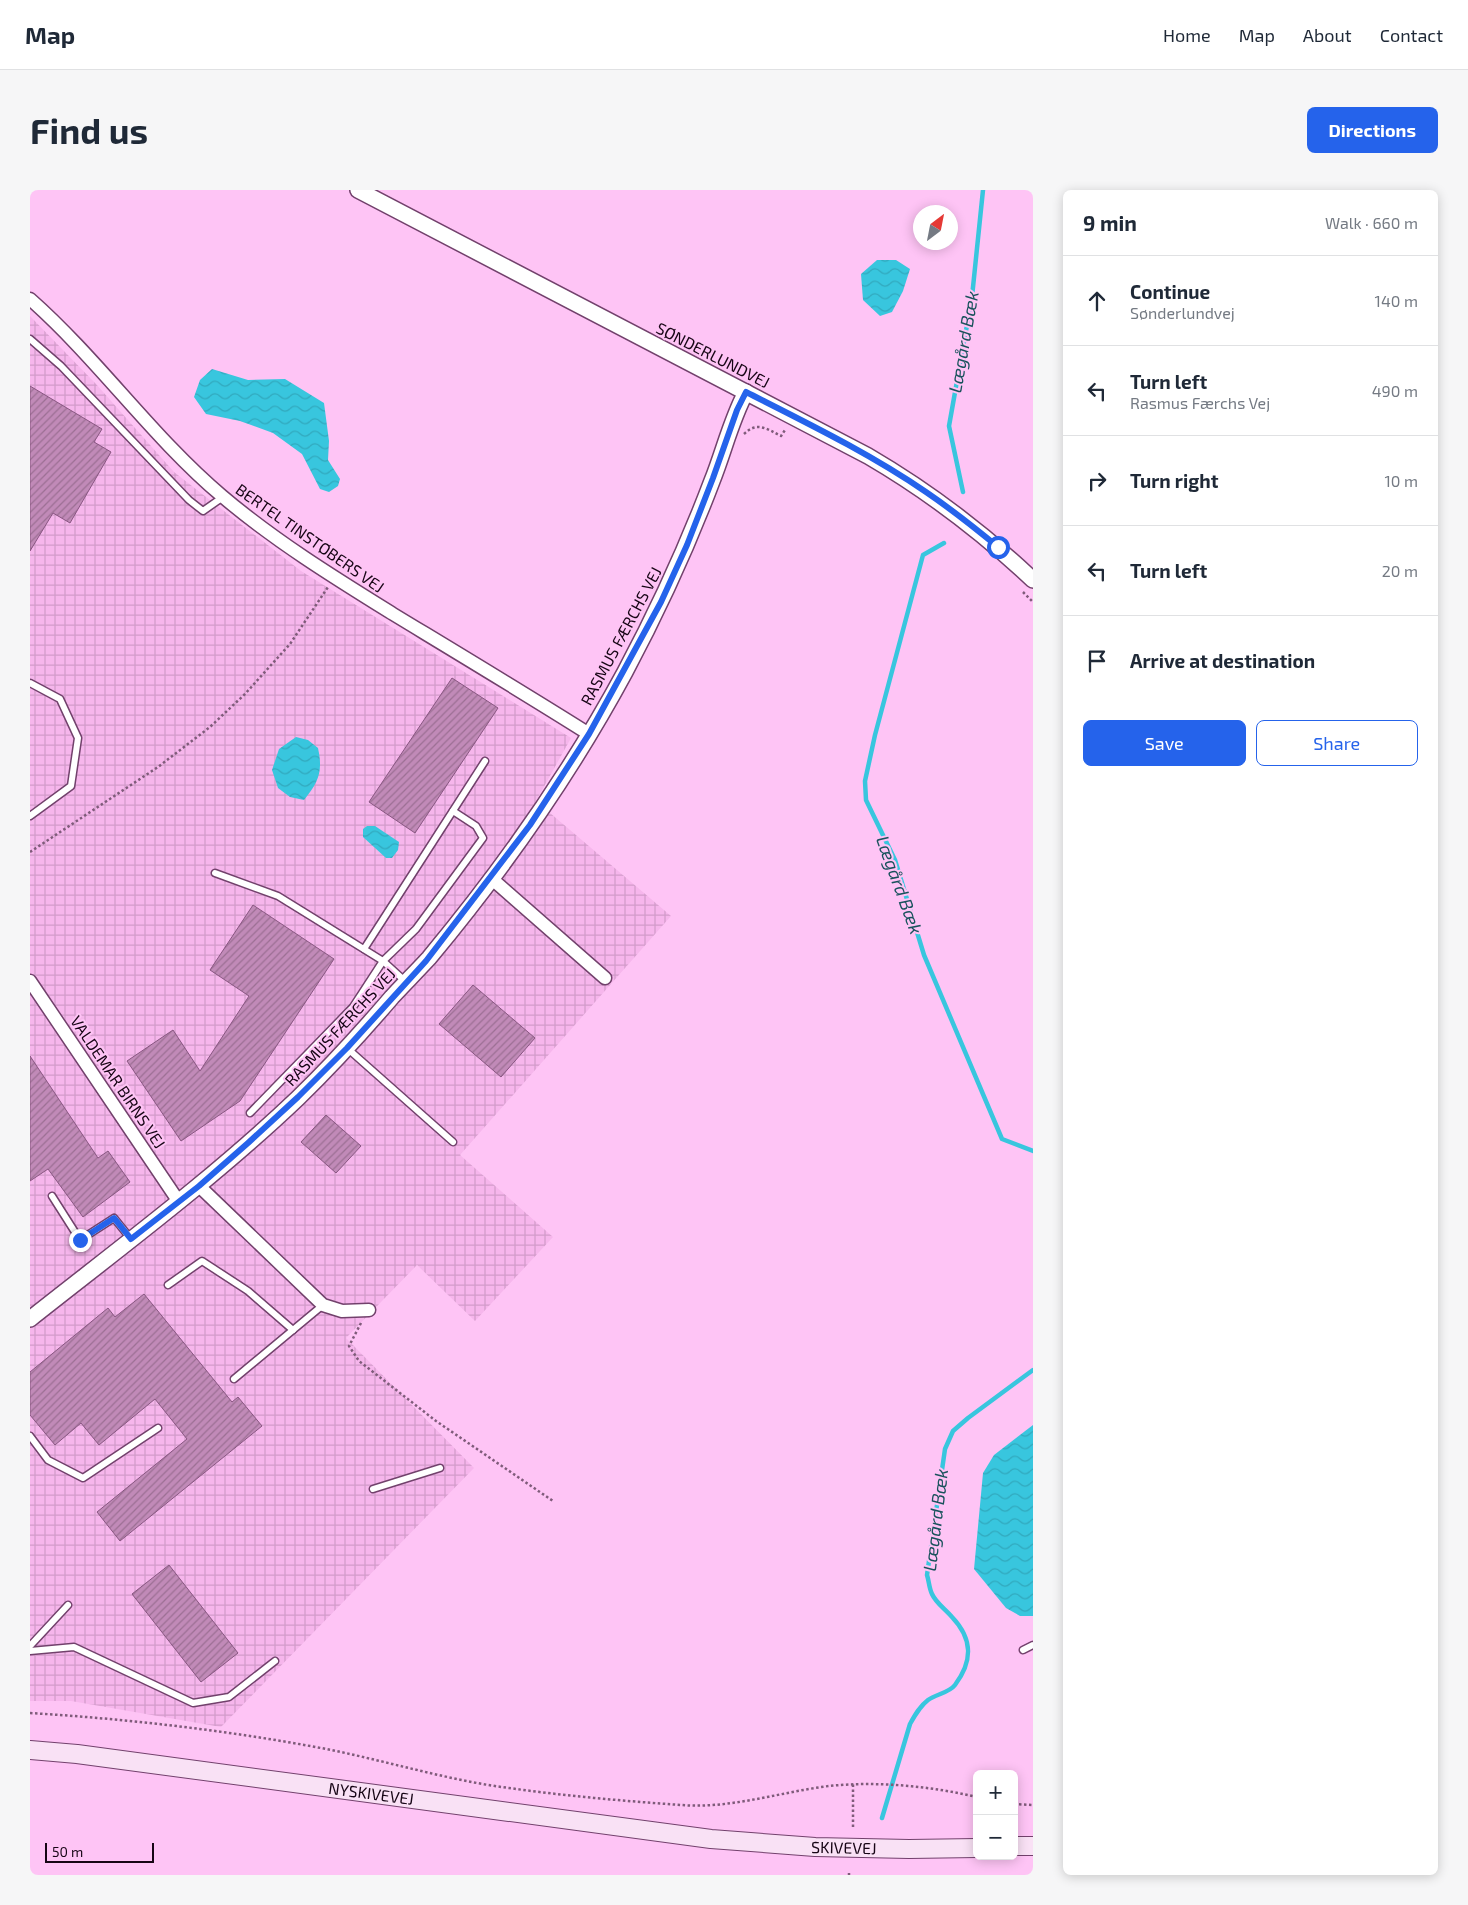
<!DOCTYPE html>
<html lang="en">
<head>
<meta charset="utf-8">
<style>
  body { margin:0; font-family:"Exo 2",sans-serif; background:#f6f6f7; color:#1f2937 }
  .controls { position:absolute; right:15px; bottom:15px; display:grid; overflow:hidden; border-radius:8px; box-shadow:0 2px 12px #0003 }
  .controls button { width:45px; height:45px; display:grid; place-items:center; padding:0; border:0; border-bottom:1px solid #e0e1e3; background:#fff; color:#1f2937; font:25px sans-serif }
  .compass { position:absolute; left:883px; top:15px; width:45px; height:45px; border-radius:50%; background:#fff; box-shadow:0 2px 12px #0003; rotate:32deg }
  .scale { position:absolute; left:15px; bottom:12px; width:109px; box-sizing:border-box; padding-left:5px; border:2px solid #170515; border-top:0; font-size:14px; line-height:18px; white-space:nowrap; color:#170515; -webkit-text-stroke:4px #fec4f5; paint-order:stroke }
  .stop { position:absolute; width:15px; height:15px; margin:-11px; border:4px solid #2563eb; border-radius:50%; background:#fff }
  .stop.end { background:#2563eb; border-color:#fff; box-shadow:0 1px 5px #0008 }
  .list { margin:0; padding:0; list-style:none }
  h2 { display:flex; justify-content:space-between; align-items:center; height:65px; margin:0; padding:0 20px; font-size:21px }
  h2 small { font-size:16px; font-weight:400; color:#747a83 }
  .list li { display:grid; grid-template-columns:32px 1fr auto; gap:15px; align-items:center; box-sizing:border-box; height:90px; padding:0 20px; border-top:1px solid #e0e1e3 }
  .list b { display:block; font-size:19px; white-space:nowrap }
  .list p { margin:0; font-size:16px; white-space:nowrap; color:#747a83 }
  .list em { font-size:16px; font-style:normal; color:#747a83 }
  .actions { display:flex; gap:10px; padding:15px 20px }
  .actions a { flex:1; padding:11px 0; border:1px solid #2563eb; border-radius:8px; text-align:center; font-size:18px; color:#2563eb }
  .actions .main { background:#2563eb; color:#fff }
  .icon { flex:none; width:28px; height:28px; fill:none; stroke:currentColor; stroke-width:2; stroke-linecap:round; stroke-linejoin:round }
  .map { position:relative; flex:none; width:1003px; height:1685px; overflow:hidden; border-radius:8px }
  header { display:flex; align-items:center; gap:30px; box-sizing:border-box; height:70px; padding:0 25px; background:#fff; border-bottom:1px solid #e0e1e3 }
  header strong { font-size:24px }
  nav { display:flex; gap:28px; margin-inline-start:auto; font-size:18px }
  .intro { display:flex; align-items:center; justify-content:space-between; box-sizing:border-box; height:120px; padding:0 30px }
  h1 { margin:0; font-size:35px }
  .button { padding:12px 22px; border-radius:8px; background:#2563eb; color:#fff; font-size:18px; font-weight:700 }
  main { display:flex; gap:30px; padding:0 30px }
  aside { flex:1; background:#fff; border-radius:8px; box-shadow:0 2px 12px #0003 }
  .map>svg:first-child { display:block }
</style>
</head>
<body>
<header>
<strong>Map</strong>
<nav><a>Home</a><a>Map</a><a>About</a><a>Contact</a></nav>
</header>
<div class="intro"><h1>Find us</h1><a class="button">Directions</a></div>
<main>
<div class="map">
<svg width="1003" height="1685" viewBox="0 0 1003 1685">
  <defs>
    <pattern id="industrial-grid" width="8" height="8" patternUnits="userSpaceOnUse" patternTransform="scale(1.25)"><rect width="8" height="8" fill="#f6b6ec"/><path d="M0 4h8M4 0v8" fill="none" stroke="#d29bca"/></pattern>
    <pattern id="water-waves" width="16" height="10" patternUnits="userSpaceOnUse" patternTransform="scale(1.25)"><rect width="16" height="10" fill="#38c6de"/><path d="M0 5q4-4 8 0t8 0" fill="none" stroke="#31a9be"/></pattern>
    <pattern id="building-hatch" width="6" height="6" patternUnits="userSpaceOnUse" patternTransform="scale(1.25)"><rect width="6" height="6" fill="#c18ab8"/><path d="M-1 1l2-2M0 6l6-6M5 7l2-2" fill="none" stroke="#9c6f94"/></pattern>
  </defs>
  <rect width="100%" height="100%" fill="#fec4f5"/>
  <polygon fill="url(#industrial-grid)" points="0,126 66,194 144,282 271,381 541,548 506,611 641,726 430,965 523,1047 445,1131 387,1075 316,1148 444,1278 191,1537 41,1511 0,1511"/>
  <g fill="url(#water-waves)">
    <polygon points="847,70 866,70 880,79 873,101 862,122 850,126 833,110 831,84"/>
    <polygon points="182,179 218,190 255,189 294,213 299,251 298,270 310,289 308,296 299,302 290,299 272,264 243,243 210,231 176,224 164,207 170,190"/>
    <path d="M 266,547 L 278,550 L 288,558 C 293,581 289,592 274,610 L 260,607 L 248,598 L 242,580 L 249,559 Z"/>
    <polygon points="337,636 345,636 369,652 368,660 362,668 356,668 333,647 333,639"/>
    <polygon points="1003,1235 1003,1426 990,1426 976,1418 944,1379 953,1283 964,1265"/>
  </g>
  <g fill="none" stroke-linecap="round" stroke-linejoin="round">
    <g stroke="#38c6de" stroke-width="4.5">
      <polyline points="933,302 919,236 942,107 953,0"/>
      <polyline points="914,353 893,365 845,545 835,591 836,610 865,670 894,765 972,949 1003,961"/>
      <path d="M 852,1628 L 880,1534 C 885,1525 890,1516 898,1510 C 906,1504 919,1503 925,1495 C 943,1471 943,1449 922,1427 C 915,1419 906,1413 902,1404 C 899,1398 899,1391 897,1385 L 915,1259 L 923,1241 L 938,1228 L 1003,1180"/>
    </g>
  </g>
  <g fill="url(#building-hatch)" stroke="#895682">
    <polygon points="0,196 72,239 64,252 81,262 40,333 23,323 0,361"/>
    <polygon points="422,488 468,518 385,643 339,612"/>
    <polygon points="223,715 304,769 210,911 151,951 97,871 143,840 170,881 219,806 180,780"/>
    <polygon points="443,795 505,848 471,887 409,834"/>
    <polygon points="0,866 68,968 78,961 100,992 53,1027 18,979 0,991"/>
    <polygon points="296,925 331,956 306,983 271,952"/>
    <polygon points="114,1104 202,1212 208,1207 232,1236 90,1351 67,1322 157,1249 125,1209 69,1255 51,1233 25,1255 0,1225 0,1182 78,1118 85,1127"/>
    <polygon points="139,1375 208,1463 171,1492 102,1404"/>
  </g>
  <g fill="none" stroke-linecap="round" stroke-linejoin="round">
    <defs>
      <g id="service">
        <polyline points="0,149 31,176 159,310 173,321 193,307"/>
        <polyline points="0,493 30,509 48,548 41,596 0,626"/>
        <polyline points="185,683 248,706 353,771 376,792"/>
        <polyline points="334,759 455,571"/>
        <polyline points="318,859 423,952"/>
        <polyline points="220,923 323,817 353,771 386,739 453,648 446,636 423,621"/>
        <polyline points="22,1006 50,1050 84,1028 101,1049"/>
        <polyline points="138,1095 172,1071 218,1101 263,1140"/>
        <polyline points="204,1189 293,1115"/>
        <polyline points="0,1246 18,1270 53,1288 128,1238"/>
        <polyline points="343,1299 410,1278"/>
        <polyline points="0,1456 38,1415"/>
        <polyline points="993,1460 1003,1455"/>
        <polyline points="0,1461 44,1457 163,1513 199,1507 245,1471"/>
      </g>
      <g id="minor">
        <path d="M 0,109 C 69,170 122,247 192,306 C 245,351 305,388 363,424 C 429,464 494,503 559,544"/>
        <polyline points="461,688 575,788"/>
        <polyline points="0,791 149,1012"/>
        <polyline points="169,996 293,1115 312,1121 339,1120"/>
      </g>
      <g id="tertiary">
        <path d="M 328,0 L 838,266 C 898,301 952,342 1003,390"/>
        <path d="M 0,1129 C 91,1057 184,988 268,908 C 301,876 332,842 362,807 C 374,794 387,781 399,768 C 473,679 540,584 595,482 C 628,420 657,357 682,291 C 694,261 701,230 716,202"/>
      </g>
      <g id="secondary">
        <path id="s1" d="M 0,1560 L 47,1564 L 681,1649 L 785,1657 L 879,1659 L 947,1658"/>
        <polyline points="984,1656 1003,1656"/>
      </g>
    </defs>
    <use href="#service" stroke="#72416c" stroke-width="9"/>
    <use href="#minor" stroke="#72416c" stroke-width="15"/>
    <use href="#tertiary" stroke="#72416c" stroke-width="18"/>
    <use href="#secondary" stroke="#72416c" stroke-width="20"/>
    <g stroke="#7f5b7a" stroke-width="2.5" stroke-dasharray="2.5 2.5" stroke-linecap="butt">
      <path d="M 714,244 C 727,231 737,239 751,246 L 755,240"/>
      <polyline points="993,402 1003,412"/>
      <polyline points="0,662 128,577 180,537 215,504 260,454 298,397"/>
      <polyline points="331,1133 319,1156 329,1171 406,1231 523,1311"/>
      <path d="M 0,1523 C 98,1529 194,1540 291,1558 C 354,1570 416,1590 479,1598 C 536,1606 594,1611 651,1615 C 701,1619 750,1602 799,1596 C 848,1591 899,1596 947,1607"/>
      <polyline points="984,1614 1003,1615"/>
      <polyline points="823,1637 823,1594"/>
      <polyline points="819,1685 819,1683"/>
    </g>
    <use href="#service" stroke="#fff" stroke-width="6"/>
    <use href="#minor" stroke="#fff" stroke-width="12"/>
    <use href="#tertiary" stroke="#fff" stroke-width="15"/>
    <use href="#secondary" stroke="#f9e1f5" stroke-width="18"/>
  </g>
  <g fill="none" stroke-linecap="round" stroke-linejoin="round">
    <path stroke="#2563eb" stroke-width="6" d="M 50,1050 L 84,1028 L 101,1049 L 169,996 L 218,953 L 268,907 L 317,858 L 396,771 L 500,635 L 559,544 L 631,412 L 657,355 L 683,288 L 707,220 L 716,202 C 777,233 839,263 896,302 C 921,319 945,338 968,357"/>
  </g>
  <g text-anchor="middle" stroke-width="4" stroke-linejoin="round" paint-order="stroke">
    <g font-size="16" fill="#170515" stroke="#fec4f5">
      <text transform="translate(683 165) rotate(27)" y="6">SØNDERLUNDVEJ</text>
      <text transform="translate(280 348) rotate(35)" y="6">BERTEL TINSTØBERS VEJ</text>
      <text transform="translate(591 446) rotate(-62)" y="6">RASMUS FÆRCHS VEJ</text>
      <text transform="translate(310 837) rotate(-47)" y="6">RASMUS FÆRCHS VEJ</text>
      <text transform="translate(88 892) rotate(56)" y="6">VALDEMAR BIRNS VEJ</text>
      <text dy="6" stroke="none"><textPath href="#s1" startOffset="344">NYSKIVEVEJ</textPath></text>
      <text dy="6" stroke="none"><textPath href="#s1" startOffset="820">SKIVEVEJ</textPath></text>
    </g>
    <g font-size="18" font-style="italic" fill="#19525c" stroke="#fec4f5">
      <text transform="translate(934 152) rotate(-80)" y="6">Lægård Bæk</text>
      <text transform="translate(869 695) rotate(70)" y="6">Lægård Bæk</text>
      <text transform="translate(906 1330) rotate(-83)" y="6">Lægård Bæk</text>
    </g>
  </g>
</svg>
<div class="controls">
<button>+</button>
<button>−</button>
</div>
<svg class="compass" viewBox="-18 -18 36 36"><path d="M0-13l5 13h-10z" fill="#e53935"/><path d="M0 13l5-13h-10z" fill="#747a83"/></svg>
<div class="scale">50 m</div>
<div class="stop" style="left:968px;top:357px"></div>
<div class="stop end" style="left:50px;top:1050px"></div>
</div>
<aside>
<h2>9 min<small>Walk · 660 m</small></h2>
<ul class="list">
<li><svg class="icon" aria-label="ahead" viewBox="0 0 24 24"><path d="M12 20V5M6 11l6-6 6 6"/></svg><div><b>Continue</b><p>Sønderlundvej</p></div><em>140 m</em></li>
<li><svg class="icon" aria-label="left" viewBox="0 0 24 24"><path d="M17 20v-9H6M10 6l-5 5 5 5"/></svg><div><b>Turn left</b><p>Rasmus Færchs Vej</p></div><em>490 m</em></li>
<li><svg class="icon" aria-label="right" viewBox="0 0 24 24"><path d="M7 20v-9h11M14 6l5 5-5 5"/></svg><div><b>Turn right</b></div><em>10 m</em></li>
<li><svg class="icon" aria-label="left" viewBox="0 0 24 24"><path d="M17 20v-9H6M10 6l-5 5 5 5"/></svg><div><b>Turn left</b></div><em>20 m</em></li>
<li><svg class="icon" aria-label="arrive" viewBox="0 0 24 24"><path d="M6 21V4h12l-3 4 3 4H6"/></svg><div><b>Arrive at destination</b></div></li>
</ul>
<div class="actions"><a class="main">Save</a><a>Share</a></div>
</aside>
</main>
</body>
</html>
